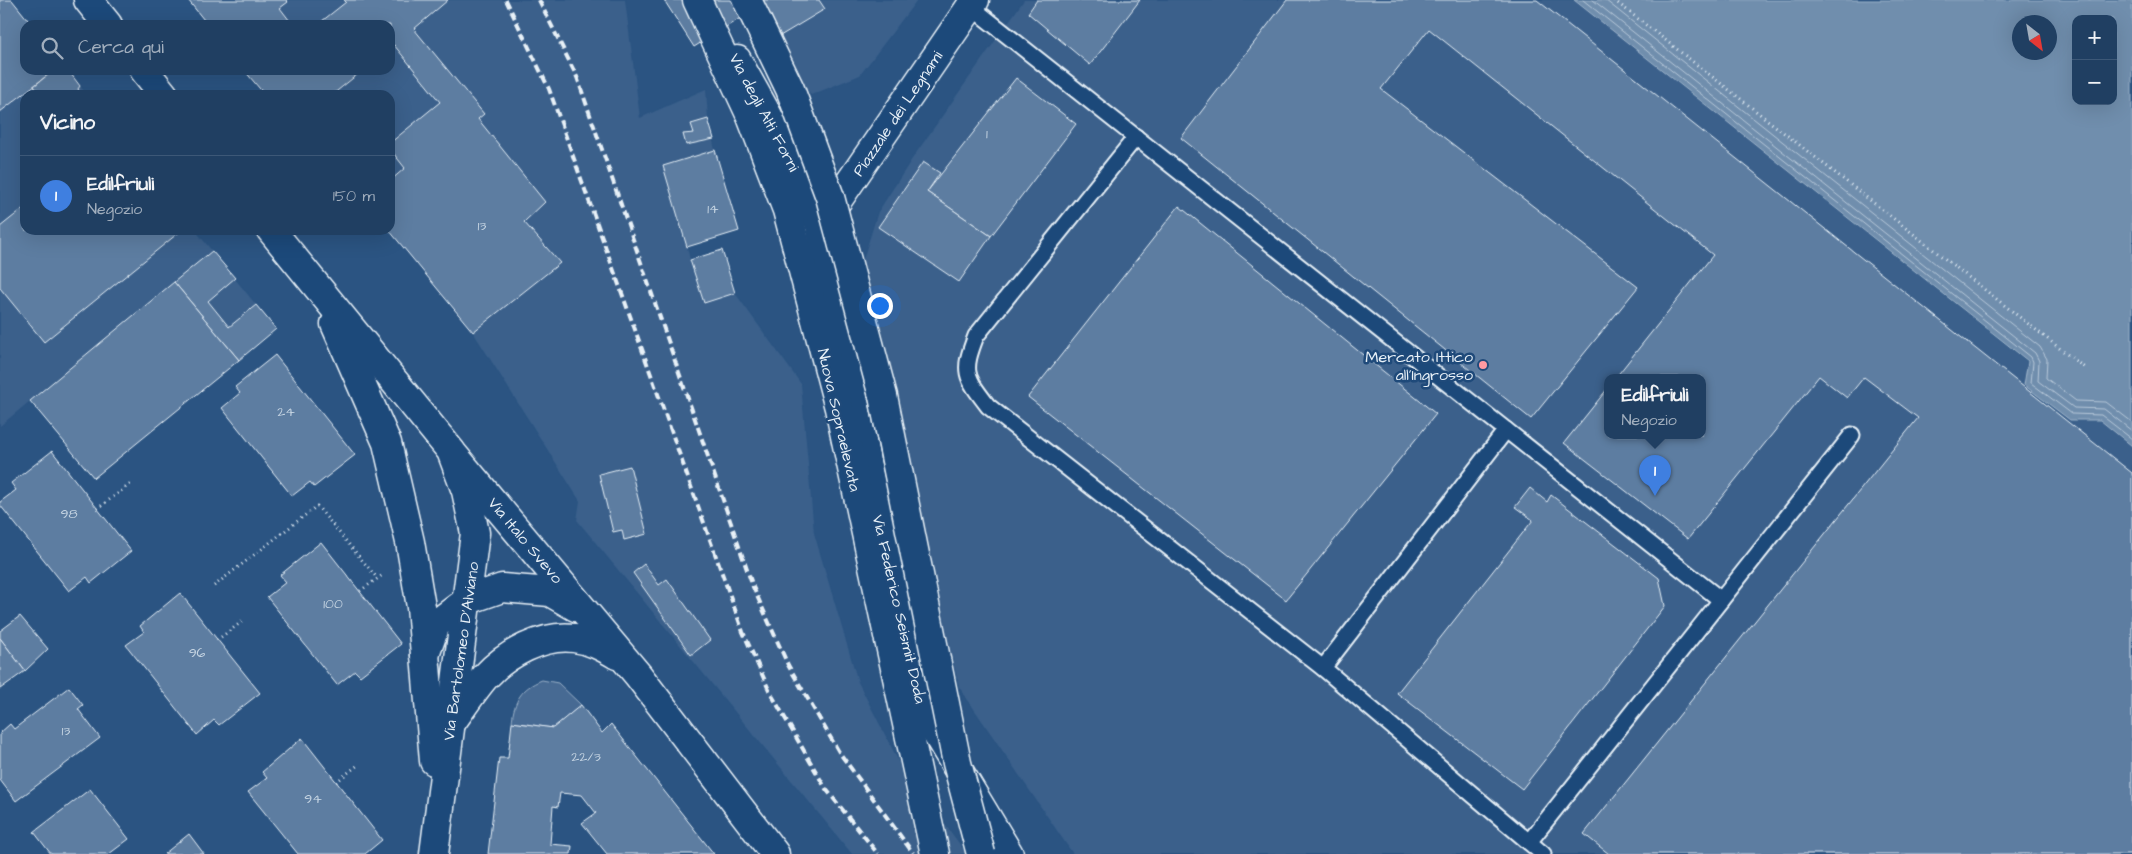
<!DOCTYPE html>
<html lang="it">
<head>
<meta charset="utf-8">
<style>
  body { margin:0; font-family:"Architects Daughter",sans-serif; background:#284668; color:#f1f3f6 }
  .controls { position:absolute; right:15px; top:15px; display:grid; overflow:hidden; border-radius:10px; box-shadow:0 5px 20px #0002 }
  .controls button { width:45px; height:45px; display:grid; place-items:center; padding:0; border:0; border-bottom:1px solid #3d5877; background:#203f62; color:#f1f3f6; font:25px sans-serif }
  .compass { position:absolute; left:2012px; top:15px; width:45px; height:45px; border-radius:50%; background:#203f62; box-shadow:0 5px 20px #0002; rotate:149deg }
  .you { position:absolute; left:879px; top:305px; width:18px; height:18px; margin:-12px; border:4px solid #fff; border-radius:50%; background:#1a73e8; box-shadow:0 0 0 8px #1a73e833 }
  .badge { display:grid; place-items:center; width:32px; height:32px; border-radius:50%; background:#ff9aa2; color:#fff; font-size:16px; font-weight:700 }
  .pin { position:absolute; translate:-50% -41px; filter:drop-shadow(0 1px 2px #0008) }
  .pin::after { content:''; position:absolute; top:26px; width:18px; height:15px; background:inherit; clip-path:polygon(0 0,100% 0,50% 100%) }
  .popup { position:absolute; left:1604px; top:374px; width:102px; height:65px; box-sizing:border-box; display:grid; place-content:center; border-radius:10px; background:#203f62; filter:drop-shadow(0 1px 4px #0005); font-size:16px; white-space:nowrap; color:#a2afbe }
  .popup b { font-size:19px; color:#f1f3f6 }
  .popup::after { content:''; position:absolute; left:50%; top:100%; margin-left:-10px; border:10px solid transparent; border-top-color:#203f62 }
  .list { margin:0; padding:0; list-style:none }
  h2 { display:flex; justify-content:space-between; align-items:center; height:65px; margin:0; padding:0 20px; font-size:21px }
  h2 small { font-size:16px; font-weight:400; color:#a2afbe }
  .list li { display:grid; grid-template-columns:32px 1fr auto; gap:15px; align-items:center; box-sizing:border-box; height:80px; padding:0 20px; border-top:1px solid #3d5877 }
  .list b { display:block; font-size:19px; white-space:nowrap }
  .list p { margin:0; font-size:16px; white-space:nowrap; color:#a2afbe }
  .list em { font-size:16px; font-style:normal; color:#a2afbe }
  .icon { flex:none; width:28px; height:28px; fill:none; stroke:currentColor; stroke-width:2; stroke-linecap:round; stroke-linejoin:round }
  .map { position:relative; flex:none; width:2132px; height:854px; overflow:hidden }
  .search { position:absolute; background:#203f62; box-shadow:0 5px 20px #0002; left:20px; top:20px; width:375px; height:55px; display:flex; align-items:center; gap:12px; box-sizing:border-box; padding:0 18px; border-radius:15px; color:#a2afbe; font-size:19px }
  .panel { position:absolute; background:#203f62; box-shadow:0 5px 20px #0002; left:20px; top:90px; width:375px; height:145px; border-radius:15px }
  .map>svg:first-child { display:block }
</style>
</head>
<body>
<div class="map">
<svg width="2132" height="854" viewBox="0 0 2132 854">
  <rect width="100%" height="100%" fill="#2b5482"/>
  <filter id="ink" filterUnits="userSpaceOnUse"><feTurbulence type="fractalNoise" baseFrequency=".02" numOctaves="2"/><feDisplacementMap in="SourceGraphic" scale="10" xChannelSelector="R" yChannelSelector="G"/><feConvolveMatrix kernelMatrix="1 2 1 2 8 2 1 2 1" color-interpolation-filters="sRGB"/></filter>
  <g filter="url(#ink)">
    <g fill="#3a608b" fill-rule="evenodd">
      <polygon points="188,0 625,0 640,118 706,89 708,119 715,150 739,231 687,247 690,260 722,250 735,293 801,384 814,533 858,682 899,762 967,854 852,854 577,520 580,501 473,332 389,230 390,95 265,95 244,70 390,70 390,25 208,25"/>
      <polygon points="735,0 917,0 860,75 811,95 756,20"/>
      <path d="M 1024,0 L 1574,0 L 2028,362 L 2024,385 L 2070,420 L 2100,420 L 2132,446 L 2132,854 L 1073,854 L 959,687 L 861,266 L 878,212 L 914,156 ZM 1608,377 L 1702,377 L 1702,435 L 1608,435 Z"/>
      <polygon points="54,70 68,70 87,95 25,95 25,230 195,230 276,329 94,478 30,401 0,426 0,112"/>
    </g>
    <path fill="#476b93" stroke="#98aec6" d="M 542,680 L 558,683 L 581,705 L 553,728 L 512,722 C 514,701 521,688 542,680 Z"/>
    <path fill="#708ead" stroke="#a0b6cb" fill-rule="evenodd" d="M 1574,0 L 2132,0 L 2132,446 L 2100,420 L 2070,420 L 2024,385 L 2028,361 ZM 2076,19 L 2113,19 L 2113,101 L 2076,101 ZM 2020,22 L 2050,22 L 2050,52 L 2020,52 Z"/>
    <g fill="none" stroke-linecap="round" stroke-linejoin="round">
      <g stroke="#b8c9da" stroke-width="1">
        <polyline points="1583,0 2031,357 2033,362 2031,383 2072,414 2101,415 2132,439"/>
        <polyline points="1593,0 2035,353 2039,361 2038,381 2074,408 2104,409 2132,431"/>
        <polyline points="1605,0 2040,347 2047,359 2046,378 2076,401 2106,402 2132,422"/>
      </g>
    </g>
    <g fill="#5d7da1" stroke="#e8f1f8">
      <polygon points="0,0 12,0 32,25 25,25 25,70 54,70 0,112"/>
      <polygon points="188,0 286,0 288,2 280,8 293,25 208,25"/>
      <polygon points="344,0 448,0 414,29 484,114 478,119 545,202 524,222 560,263 473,332 389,230 390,181 405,168 390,149 390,143 440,102 394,45 390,48 390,25 317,25 346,2"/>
      <polygon points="664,0 731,0 742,17 694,47"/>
      <polygon points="736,0 819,0 825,9 765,45"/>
      <polygon points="1037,0 1140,0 1090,65 1028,13"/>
      <polygon points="1287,0 1537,0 2132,473 2132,854 1609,854 1584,834 1918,418 1864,377 1847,398 1819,376 1688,539 1564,443 1608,388 1608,435 1702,435 1702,377 1616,377 1713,255 1429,29 1381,89 1638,287 1531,419 1181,138"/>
      <polygon points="54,70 68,70 80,86 78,89 82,95 41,95 34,86"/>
      <polygon points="244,70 363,70 332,95 265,95"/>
      <polygon points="1016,78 1076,124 991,236 927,192"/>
      <polygon points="708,119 714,139 686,145 683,134 694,133 691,124"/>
      <polygon points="715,150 739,231 687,247 663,166"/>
      <polygon points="923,162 940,173 927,192 991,236 959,282 878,227"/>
      <polygon points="1179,206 1436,414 1286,600 1028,397"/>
      <polygon points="25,207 25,230 182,230 44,342 0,288 0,227"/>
      <polygon points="722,250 735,293 704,303 690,260"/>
      <polygon points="212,251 235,278 208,301 229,327 256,305 276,329 239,360 174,282"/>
      <polygon points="174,282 239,360 94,478 30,401"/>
      <polygon points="275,355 355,455 314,487 310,482 292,496 222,408 240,393 235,387"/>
      <polygon points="52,451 131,551 91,583 87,577 69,591 0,505 0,502 16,490 11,483"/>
      <polygon points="630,466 647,534 624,540 622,530 613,532 599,474"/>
      <polygon points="1530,488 1547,502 1551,495 1659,578 1665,606 1522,789 1397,693 1533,520 1515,507"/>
      <polygon points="321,542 401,644 360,676 355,671 337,685 267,597 286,582 280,575"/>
      <polygon points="644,564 659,585 667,579 710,640 691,655 633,573"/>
      <polygon points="180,593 260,693 219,725 214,720 197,735 126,645 144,632 140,626"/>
      <polygon points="20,616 48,649 25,671 0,638 0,631"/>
      <polygon points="0,638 25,671 0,689"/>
      <polygon points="69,687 83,705 78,709 100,738 16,801 0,780 0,733 10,724 14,729"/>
      <polygon points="581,705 602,733 611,724 714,854 607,854 582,823 596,813 582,795 560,793 558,807 553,806 550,844 572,846 571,854 488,854 499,758 508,758 512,722 553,728"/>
      <polygon points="302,738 382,840 365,854 298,854 248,792 267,778 262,772"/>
      <polygon points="90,789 129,839 109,854 51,854 34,832"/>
      <polygon points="189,834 204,854 164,854"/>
    </g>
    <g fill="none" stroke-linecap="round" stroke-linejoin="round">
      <defs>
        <g id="service">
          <polyline points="970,6 1721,600"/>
          <path d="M 1136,137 L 976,336 C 962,372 965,376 988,406 L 1323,668 L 1543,854"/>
          <polyline points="1323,668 1506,430"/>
          <polyline points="1529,842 1852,435"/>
        </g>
        <g id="minor">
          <path d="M 737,60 C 767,114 799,168 820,226 L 866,461 L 923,711 L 1009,854"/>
          <polyline points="822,223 975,0"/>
        </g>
        <g id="secondary">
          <polyline points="453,454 638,675 775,854"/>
          <polyline points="425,655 436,624 468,600 502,588 550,592 576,607"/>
          <path d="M 451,723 C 462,708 473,691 485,677 C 506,654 543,634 574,638 C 590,640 603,647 617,655"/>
        </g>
        <g id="primary">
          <polyline points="88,0 108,25"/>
          <polyline points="144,70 164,95"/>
          <polyline points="271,230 451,451 466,491 475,533 434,854"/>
          <polyline points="335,324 387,443 410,542 421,607 434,761"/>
        </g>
        <polyline id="trunk" points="697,0 750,114 787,210 839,408 935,854"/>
      </defs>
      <use href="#service" stroke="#e8f1f8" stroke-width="19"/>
      <use href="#minor" stroke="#e8f1f8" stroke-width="31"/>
      <use href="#secondary" stroke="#e8f1f8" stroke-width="31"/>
      <use href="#primary" stroke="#e8f1f8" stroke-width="31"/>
      <use href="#trunk" stroke="#e8f1f8" stroke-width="31"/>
      <g stroke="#e8f1f8" stroke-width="3" stroke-dasharray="1 4" stroke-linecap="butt">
        <polyline points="1614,0 2086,369"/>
        <polyline points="97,509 132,483"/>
        <polyline points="214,586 317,506 377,578"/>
        <polyline points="360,591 384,574"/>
        <polyline points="217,640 243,621"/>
        <polyline points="336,782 358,765"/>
      </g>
      <use href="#service" stroke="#1f4a7a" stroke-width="15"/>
      <use href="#minor" stroke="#1f4a7a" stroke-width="28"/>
      <use href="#secondary" stroke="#1f4a7a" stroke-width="28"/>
      <use href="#primary" stroke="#1f4a7a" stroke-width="28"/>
      <use href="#trunk" stroke="#1f4a7a" stroke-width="28"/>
      <g stroke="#e8f1f8" stroke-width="4" stroke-dasharray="8 4" stroke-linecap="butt">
        <polyline points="506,0 549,89 743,632 770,692 826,789 878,854"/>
        <polyline points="539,0 577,77 753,587 788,665 839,752 913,853"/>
      </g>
      <defs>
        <polyline id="trunk-bridge" points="747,0 790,89 830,197 883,396 957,763 981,854"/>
      </defs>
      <use href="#trunk-bridge" stroke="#e8f1f8" stroke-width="31" stroke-linecap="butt"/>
      <use href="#trunk-bridge" stroke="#1f4a7a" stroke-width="28"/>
    </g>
  </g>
  <circle fill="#ff9aa2" stroke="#1f4a7a" stroke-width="2" cx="1483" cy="365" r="5"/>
  <g text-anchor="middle" stroke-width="5" stroke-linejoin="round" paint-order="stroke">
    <g font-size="14" fill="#c5d4e2">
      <text x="987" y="138">1</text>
      <text x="713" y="213">14</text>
      <text x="482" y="230">13</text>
      <text x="286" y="416">24</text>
      <text x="69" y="518">98</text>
      <text x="333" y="608">100</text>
      <text x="197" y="657">96</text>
      <text x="66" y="735">13</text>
      <text x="586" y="761">22/3</text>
      <text x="313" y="803">94</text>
    </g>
    <g font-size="16" fill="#e8f1f8" stroke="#1f4a7a">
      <text transform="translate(765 112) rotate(62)" y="6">Via degli Alti Forni</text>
      <text transform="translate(897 113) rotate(-56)" y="6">Piazzale dei Legnami</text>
      <text transform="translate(840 420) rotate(77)" y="6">Nuova Sopraelevata</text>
      <text transform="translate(526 540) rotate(50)" y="6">Via Italo Svevo</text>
      <text transform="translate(900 609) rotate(77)" y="6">Via Federico Seismit Doda</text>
      <text transform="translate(460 651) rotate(-82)" y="6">Via Bartolomeo D'Alviano</text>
    </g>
    <g font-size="16" fill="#e8f1f8" stroke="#1f4a7a" text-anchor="end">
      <text x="1473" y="362">Mercato Ittico<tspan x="1473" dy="18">all'Ingrosso</tspan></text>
    </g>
  </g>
</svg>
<div class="controls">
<button>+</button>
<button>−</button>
</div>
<svg class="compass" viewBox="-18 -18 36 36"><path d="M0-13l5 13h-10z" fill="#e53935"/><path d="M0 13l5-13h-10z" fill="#a2afbe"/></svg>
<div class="you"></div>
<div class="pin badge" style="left:1655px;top:496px;background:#3f7fe0">1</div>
<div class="popup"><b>Edilfriuli</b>Negozio</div>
<div class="search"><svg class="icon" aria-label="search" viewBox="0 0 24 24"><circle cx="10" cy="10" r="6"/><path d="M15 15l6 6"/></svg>Cerca qui</div>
<section class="panel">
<h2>Vicino<small></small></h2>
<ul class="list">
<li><span class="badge" style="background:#3f7fe0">1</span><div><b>Edilfriuli</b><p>Negozio</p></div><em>150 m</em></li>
</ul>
</section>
</div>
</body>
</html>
